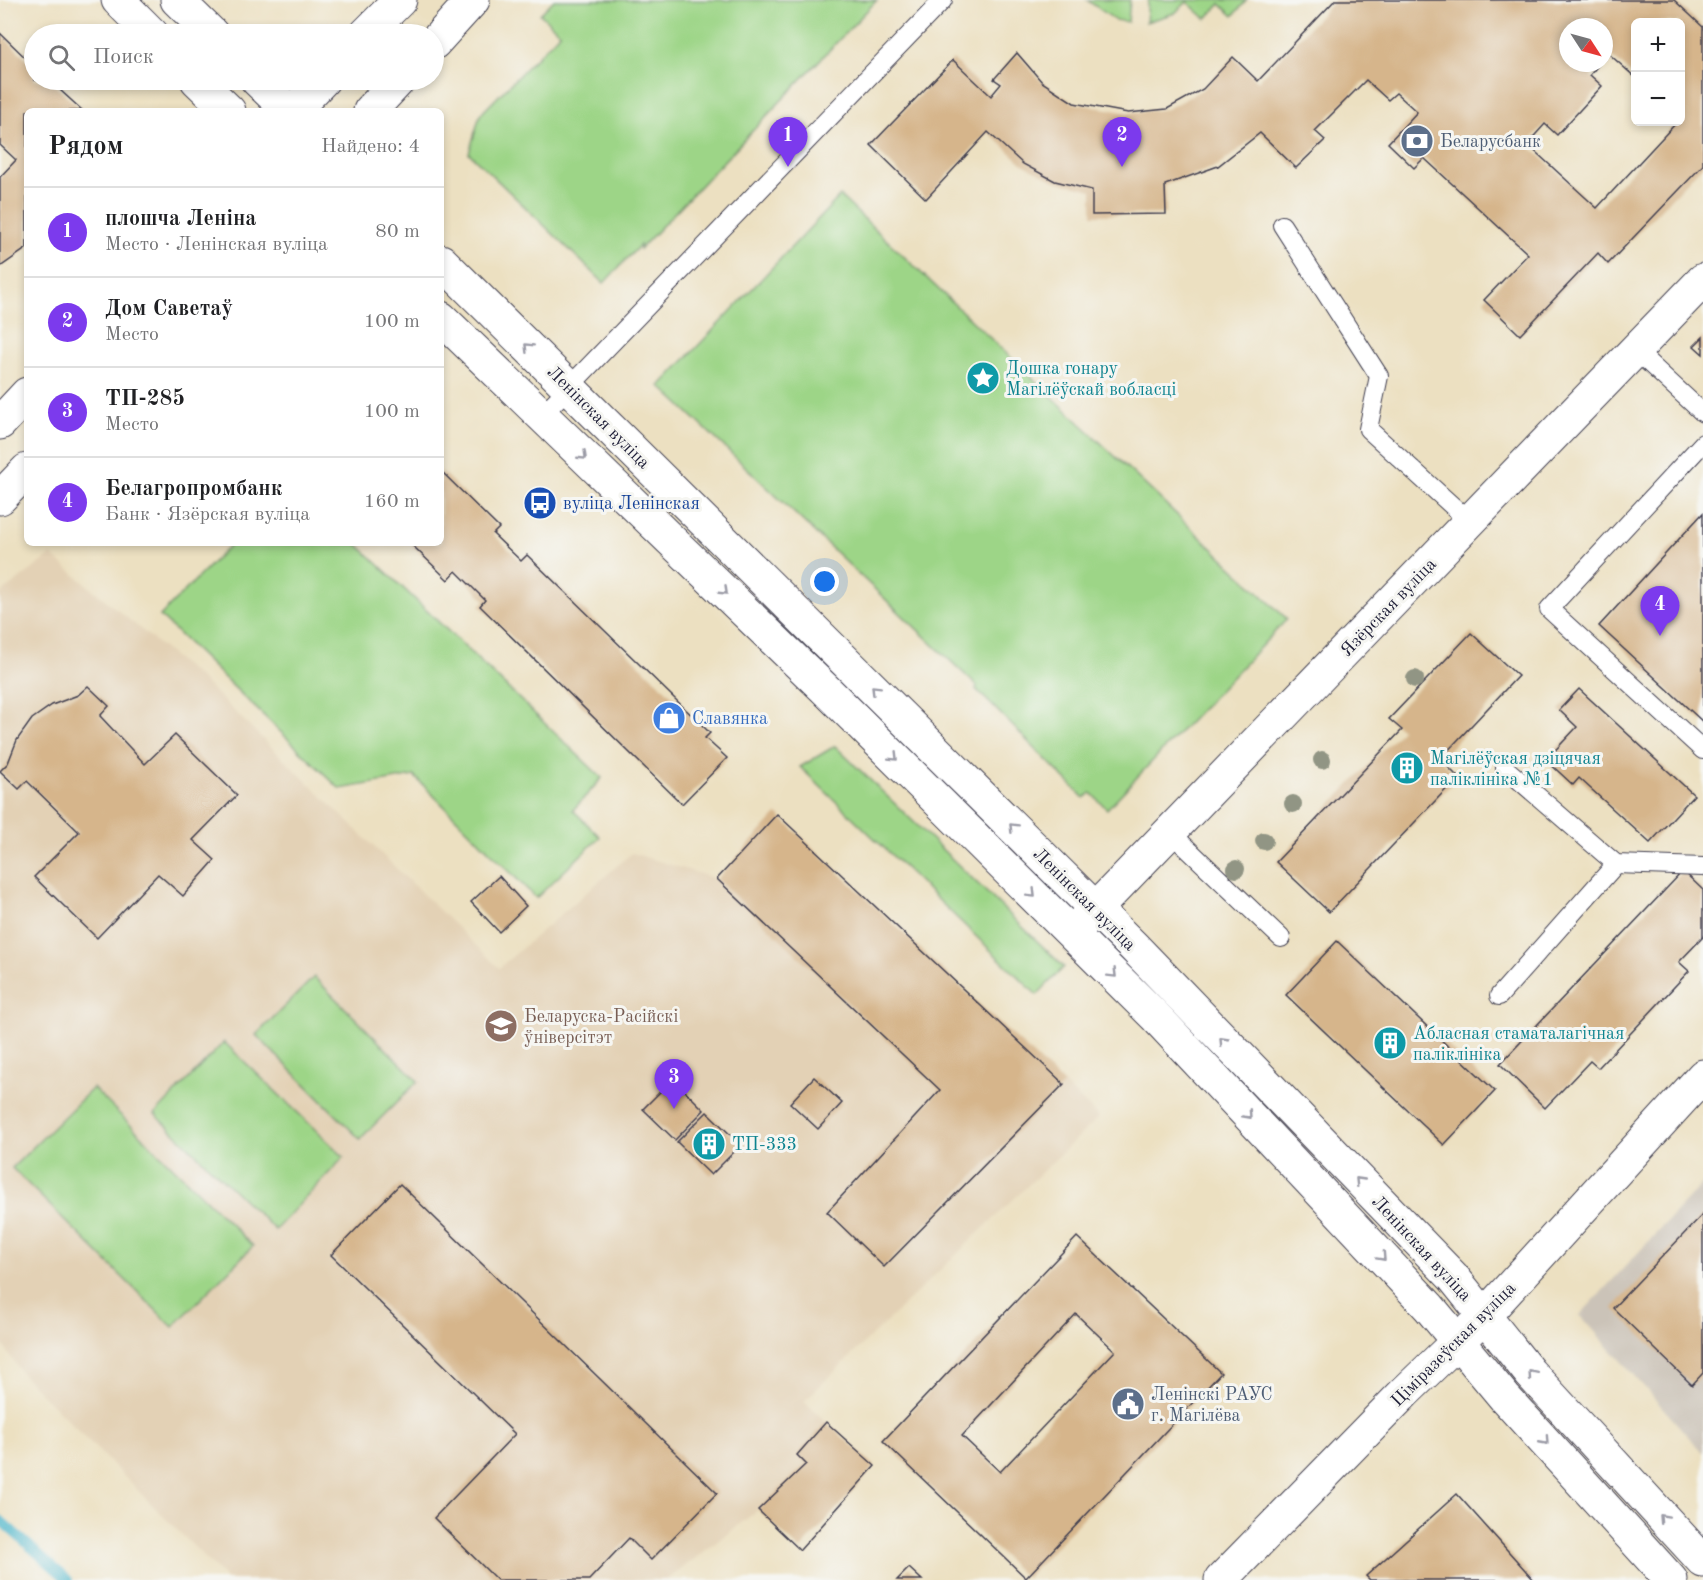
<!DOCTYPE html>
<html lang="ru">
<head>
<meta charset="utf-8">
<style>
  body { margin:0; font-family:"Old Standard TT",serif; background:#f2f2f2; color:#202124 }
  .controls { position:absolute; right:18px; top:18px; display:grid; overflow:hidden; border-radius:9px; box-shadow:0 3px 9px #0003 }
  .controls button { width:54px; height:54px; display:grid; place-items:center; padding:0; border:0; border-bottom:2px solid #e0e0e0; background:#fff; color:#202124; font:30px sans-serif }
  .compass { position:absolute; left:1559px; top:18px; width:54px; height:54px; border-radius:50%; background:#fff; box-shadow:0 3px 9px #0003; rotate:126deg }
  .you { position:absolute; left:825px; top:582px; width:21px; height:21px; margin:-15px; border:4px solid #fff; border-radius:50%; background:#1a73e8; box-shadow:0 0 0 9px #1a73e833 }
  .badge { display:grid; place-items:center; width:39px; height:39px; border-radius:50%; background:#7c3aed; color:#fff; font-size:20px; font-weight:700 }
  .pin { position:absolute; translate:-50% -50px; filter:drop-shadow(0 2px 3px #0008) }
  .pin::after { content:''; position:absolute; top:32px; width:21px; height:18px; background:inherit; clip-path:polygon(0 0,100% 0,50% 100%) }
  .list { margin:0; padding:0; list-style:none }
  h2 { display:flex; justify-content:space-between; align-items:center; height:78px; margin:0; padding:0 24px; font-size:26px }
  h2 small { font-size:20px; font-weight:400; color:#757577 }
  .list li { display:grid; grid-template-columns:39px 1fr auto; gap:18px; align-items:center; box-sizing:border-box; height:90px; padding:0 24px; border-top:2px solid #e0e0e0 }
  .list b { display:block; font-size:22px; white-space:nowrap }
  .list p { margin:0; font-size:20px; white-space:nowrap; color:#757577 }
  .list em { font-size:20px; font-style:normal; color:#757577 }
  .icon { flex:none; width:33px; height:33px; fill:none; stroke:currentColor; stroke-width:2; stroke-linecap:round; stroke-linejoin:round }
  .map { position:relative; flex:none; width:1703px; height:1580px; overflow:hidden }
  .search { position:absolute; background:#fff; box-shadow:0 3px 9px #0003; left:24px; top:24px; width:420px; height:66px; display:flex; align-items:center; gap:15px; box-sizing:border-box; padding:0 21px; border-radius:33px; color:#757577; font-size:22px }
  .panel { position:absolute; background:#fff; box-shadow:0 3px 9px #0003; left:24px; top:108px; width:420px; height:438px; border-radius:9px }
  .map>svg:first-child { display:block }
</style>
</head>
<body>
<div class="map">
<svg width="1703" height="1580" viewBox="0 0 1703 1580">
  <rect width="100%" height="100%" fill="#f6f6f2"/>
  <filter id="ink" filterUnits="userSpaceOnUse"><feTurbulence type="fractalNoise" baseFrequency=".0167" numOctaves="2"/><feDisplacementMap in="SourceGraphic" scale="12" xChannelSelector="R" yChannelSelector="G"/><feConvolveMatrix kernelMatrix="1 2 1 2 8 2 1 2 1" color-interpolation-filters="sRGB"/></filter>
  <filter id="wash" filterUnits="userSpaceOnUse"><feTurbulence type="fractalNoise" baseFrequency=".008" numOctaves="4" result="noise"/><feDisplacementMap in="SourceGraphic" scale="24" xChannelSelector="R" yChannelSelector="G"/><feGaussianBlur stdDeviation="1.35" result="paint"/><feColorMatrix in="noise" values="0 0 0 0 0 0 0 0 0 0 0 0 0 0 0 0 0 1.4 0 .05"/><feComposite in="paint" operator="in"/></filter>
  <g filter="url(#wash)">
    <rect width="100%" height="100%" fill="#ece0c1"/>
    <polygon fill="#e3d1b5" points="51,555 202,680 499,968 632,853 717,879 777,814 1099,1117 804,1401 826,1422 797,1455 806,1464 758,1510 667,1580 227,1580 23,1375 0,1341 0,594"/>
    <polygon fill="#cbc3b8" points="1703,1183 1703,1453 1580,1315"/>
    <g fill="#9dd587" stroke="#607c61" stroke-width="1.5">
      <polygon points="554,0 877,0 640,249 640,245 604,283 469,153 480,115 560,33 540,14"/>
      <polygon points="1087,0 1130,0 1128,22 1115,20"/>
      <polygon points="1148,0 1247,0 1233,16 1220,4 1206,19 1187,2 1175,13 1146,22"/>
      <polygon points="840,196 1287,619 1107,809 1091,793 1084,798 976,689 977,686 660,386"/>
      <polygon points="232,543 356,543 602,778 573,810 600,837 536,898 414,776 340,789 160,616"/>
      <polygon points="835,746 1064,967 1037,995 800,767"/>
      <polygon points="314,977 418,1081 360,1139 256,1035"/>
      <polygon points="224,1042 344,1157 275,1230 155,1114"/>
      <polygon points="93,1088 253,1246 173,1327 12,1168"/>
    </g>
    <g fill="none" stroke-linecap="round" stroke-linejoin="round">
      <polyline stroke="#4db6cb" stroke-width="10" points="0,1520 68,1580"/>
    </g>
    <g id="blocks">
      <g fill="#d6b58b" fill-rule="evenodd">
        <path d="M 1335,0 L 1674,0 L 1703,27 L 1703,165 L 1608,264 L 1598,253 L 1520,335 L 1484,300 L 1528,254 L 1424,158 L 1414,168 L 1388,143 L 1417,112 L 1396,93 L 1388,100 L 1366,80 L 1315,131 L 1325,140 L 1296,168 L 1260,133 L 1218,166 L 1165,185 L 1166,214 L 1092,215 L 1092,190 L 1055,181 L 1023,164 L 988,132 L 926,199 L 871,145 L 953,60 L 991,96 L 1001,84 L 994,79 L 1017,53 L 1042,82 L 1074,103 L 1128,113 L 1167,109 L 1203,89 L 1233,57 L 1258,81 ZM 1636,22 L 1680,22 L 1680,122 L 1677,122 L 1597,208 L 1527,144 L 1545,124 L 1557,135 L 1602,86 L 1590,75 L 1600,63 L 1568,63 L 1568,27 L 1604,27 L 1604,59 L 1609,54 L 1636,78 Z"/>
        <polygon points="0,33 34,66 34,80 49,80 83,111 27,111 27,248 0,267 0,177 16,160 0,145"/>
        <polygon points="1703,337 1703,354 1694,346"/>
        <polygon points="441,471 499,528 493,534 521,561 527,555 710,733 705,738 727,758 682,804 480,606 485,600 456,571 448,580 410,543 441,543"/>
        <polygon points="1703,513 1703,722 1599,626"/>
        <polygon points="1471,633 1518,676 1440,759 1458,777 1329,912 1276,862 1402,730 1389,719"/>
        <polygon points="88,686 109,706 100,716 145,764 175,735 237,795 193,840 215,860 183,896 158,874 97,938 34,877 79,832 27,781 19,789 0,771 8,763 17,740 32,719 52,705 78,695"/>
        <polygon points="1579,689 1694,795 1650,843 1579,778 1573,785 1546,760 1577,727 1559,710"/>
        <polygon points="777,814 1064,1084 884,1267 827,1212 940,1090 717,879"/>
        <polygon points="1683,871 1703,890 1703,937 1679,962 1689,971 1598,1068 1590,1061 1545,1108 1500,1064"/>
        <polygon points="499,876 526,906 499,932 471,902"/>
        <polygon points="1337,941 1495,1091 1444,1145 1286,995"/>
        <polygon points="814,1077 842,1103 818,1129 790,1103"/>
        <polygon points="673,1079 704,1110 675,1140 643,1109"/>
        <polygon points="707,1112 741,1145 711,1175 677,1142"/>
        <polygon points="400,1184 717,1493 651,1560 629,1538 589,1580 497,1580 434,1518 515,1434 331,1255"/>
        <polygon points="1703,1214 1703,1373 1692,1385 1613,1308"/>
        <path d="M 1077,1237 L 1221,1373 L 1026,1578 L 883,1441 ZM 1076,1314 L 1115,1351 L 1000,1472 L 962,1436 Z"/>
        <polygon points="826,1422 875,1466 800,1550 758,1510 806,1464 797,1455"/>
        <polygon points="1457,1494 1534,1580 1370,1580 1366,1576"/>
        <polygon points="909,1568 922,1580 897,1580"/>
      </g>
    </g>
  </g>
  <g filter="url(#ink)">
    <use href="#blocks" fill-opacity="0" stroke="#403e4f" stroke-width="1.5"/>
    <g fill="none" stroke-linecap="round" stroke-linejoin="round">
      <defs>
        <g id="lane">
          <polyline points="1282,225 1379,376 1368,429 1470,522"/>
          <polyline points="1635,350 1703,413"/>
          <polyline points="541,416 943,0"/>
          <polyline points="1703,443 1549,609 1703,750"/>
          <polyline points="1505,768 1616,864 1703,867"/>
          <polyline points="1171,833 1281,938"/>
          <polyline points="1499,996 1616,864"/>
        </g>
        <polyline id="street" points="1075,930 1703,280"/>
        <polyline id="secondary" points="1221,1580 1404,1393 1483,1317 1703,1076"/>
        <g id="primary">
          <polyline points="118,0 152,34"/>
          <polyline points="177,0 212,34"/>
          <polyline points="366,34 400,0"/>
          <polyline points="434,43 473,0"/>
          <polyline points="197,80 229,111"/>
          <polyline points="257,80 289,111"/>
          <polyline points="293,111 323,80"/>
          <polyline points="370,111 399,80"/>
          <polyline points="441,261 1133,946 1453,1277 1530,1373 1703,1561"/>
          <polyline points="441,318 824,688 1155,1016 1429,1307 1505,1398 1671,1580"/>
          <polyline points="0,423 27,394"/>
          <polyline points="0,498 27,470"/>
        </g>
      </defs>
      <use href="#lane" stroke="#403e4f" stroke-width="20"/>
      <use href="#street" stroke="#403e4f" stroke-width="35"/>
      <use href="#secondary" stroke="#403e4f" stroke-width="35"/>
      <use href="#primary" stroke="#403e4f" stroke-width="35"/>
      <use href="#lane" stroke="#fff" stroke-width="18"/>
      <use href="#street" stroke="#fff" stroke-width="33"/>
      <use href="#secondary" stroke="#fff" stroke-width="33"/>
      <use href="#primary" stroke="#fff" stroke-width="33"/>
    </g>
    <g fill="#919584">
      <circle cx="1415" cy="679" r="9"/>
      <circle cx="1322" cy="760" r="9"/>
      <circle cx="1293" cy="804" r="9"/>
      <circle cx="1264" cy="841" r="9"/>
      <circle cx="1236" cy="869" r="9"/>
    </g>
    <defs><path id="oneway-chevron" d="M-2-3.5L2.5 0L-2 3.5" fill="none" stroke-width="1.6" stroke-linecap="round" stroke-linejoin="round" transform="scale(1.5)"/></defs>
    <g stroke="#9c9ca7">
      <use href="#oneway-chevron" transform="translate(528 347) rotate(-135)"/>
      <use href="#oneway-chevron" transform="translate(583 456) rotate(44)"/>
      <use href="#oneway-chevron" transform="translate(724 591) rotate(44)"/>
      <use href="#oneway-chevron" transform="translate(875 689) rotate(-135)"/>
      <use href="#oneway-chevron" transform="translate(894 757) rotate(45)"/>
      <use href="#oneway-chevron" transform="translate(1013 827) rotate(-135)"/>
      <use href="#oneway-chevron" transform="translate(1032 894) rotate(45)"/>
      <use href="#oneway-chevron" transform="translate(1113 974) rotate(45)"/>
      <use href="#oneway-chevron" transform="translate(1223 1041) rotate(-134)"/>
      <use href="#oneway-chevron" transform="translate(1248 1115) rotate(47)"/>
      <use href="#oneway-chevron" transform="translate(1359 1181) rotate(-134)"/>
      <use href="#oneway-chevron" transform="translate(1382 1257) rotate(47)"/>
      <use href="#oneway-chevron" transform="translate(1532 1374) rotate(-131)"/>
      <use href="#oneway-chevron" transform="translate(1545 1441) rotate(48)"/>
      <use href="#oneway-chevron" transform="translate(1663 1518) rotate(-133)"/>
    </g>
  </g>
  <defs>
    <symbol id="bank-disc" viewBox="-11 -11 22 22"><circle r="9.5" fill="#5c6f8a" stroke="#f6f6f2"/><path d="M-6-4H6V4H-6ZM0-2.3a2.3 2.3 0 1 0 0 4.6a2.3 2.3 0 1 0 0-4.6Z" fill="#fff"/></symbol>
    <symbol id="sight-disc" viewBox="-11 -11 22 22"><circle r="9.5" fill="#0f9aa8" stroke="#f6f6f2"/><path d="M0-6L1.8-2.2L6-1.7L2.9 1.2L3.7 5.4L0 3.3L-3.7 5.4L-2.9 1.2L-6-1.7L-1.8-2.2Z" fill="#fff"/></symbol>
    <symbol id="bus-disc" viewBox="-11 -11 22 22"><circle r="9.5" fill="#1a4fb4" stroke="#f6f6f2"/><path d="M-5-6H5V4H4V6H2V4H-2V6H-4V4H-5ZM-3.5-4V0h7V-4ZM-3.5 1.2v1.5H-2V1.2ZM2 1.2v1.5H3.5V1.2Z" fill="#fff"/></symbol>
    <symbol id="shop-disc" viewBox="-11 -11 22 22"><circle r="9.5" fill="#3f7fe0" stroke="#f6f6f2"/><path d="M-5-2.5h2.3a2.7 3.5 0 0 1 5.4 0H5L5.5 6h-11ZM-1.5-2.5h3a1.5 2.3 0 0 0-3 0Z" fill="#fff"/></symbol>
    <symbol id="building-disc" viewBox="-11 -11 22 22"><circle r="9.5" fill="#0f9aa8" stroke="#f6f6f2"/><path d="M-4-6H4V6H1V3H-1V6H-4ZM-2.5-4.3h1.7v1.8h-1.7ZM.8-4.3h1.7v1.8H.8ZM-2.5-1h1.7V.8h-1.7ZM.8-1h1.7V.8H.8Z" fill="#fff"/></symbol>
    <symbol id="university-disc" viewBox="-11 -11 22 22"><circle r="9.5" fill="#8d6e63" stroke="#f6f6f2"/><path d="M0-5L7-2L0 1L-7-2ZM-4 1L0 2.5L4 1V4Q0 6-4 4Z" fill="#fff"/></symbol>
    <symbol id="civic-disc" viewBox="-11 -11 22 22"><circle r="9.5" fill="#5c6f8a" stroke="#f6f6f2"/><path d="M-.6-6.5H3V-4.5H.6V-3L4-1V1h2V6H-6V1h2V-1L-.6-3ZM-1.2 2.5V6h2.4V2.5Z" fill="#fff"/></symbol>
  </defs>
  <g fill-rule="evenodd">
    <use href="#bank-disc" x="1398" y="122" width="38" height="38"/>
    <use href="#sight-disc" x="964" y="359" width="38" height="38"/>
    <use href="#bus-disc" x="521" y="484" width="38" height="38"/>
    <use href="#shop-disc" x="650" y="699" width="38" height="38"/>
    <use href="#building-disc" x="1388" y="749" width="38" height="38"/>
    <use href="#university-disc" x="482" y="1007" width="38" height="38"/>
    <use href="#building-disc" x="1371" y="1024" width="38" height="38"/>
    <use href="#building-disc" x="690" y="1125" width="38" height="38"/>
    <use href="#civic-disc" x="1109" y="1385" width="38" height="38"/>
  </g>
  <g text-anchor="middle" stroke-width="6" stroke-linejoin="round" paint-order="stroke">
    <g font-size="18" fill="#4e5e75" stroke="#f6f6f2" text-anchor="start">
      <text x="1440" y="147">Беларусбанк</text>
      <text x="1151" y="1400">Ленінскі РАУС<tspan x="1151" dy="21">г. Магілёва</tspan></text>
    </g>
    <g font-size="18" fill="#0d838f" stroke="#f6f6f2" text-anchor="start">
      <text x="1006" y="374">Дошка гонару<tspan x="1006" dy="21">Магілёўскай вобласці</tspan></text>
      <text x="1430" y="764">Магілёўская дзіцячая<tspan x="1430" dy="21">паліклініка №1</tspan></text>
      <text x="1413" y="1039">Абласная стаматалагічная<tspan x="1413" dy="21">паліклініка</tspan></text>
      <text x="732" y="1150">ТП-333</text>
    </g>
    <g font-size="18" fill="#22223b" stroke="#f6f6f2">
      <text transform="translate(599 417) rotate(45)" y="6">Ленінская вуліца</text>
      <text transform="translate(1388 607) rotate(-46)" y="6">Язёрская вуліца</text>
      <text transform="translate(1085 899) rotate(45)" y="6">Ленінская вуліца</text>
      <text transform="translate(1422 1248) rotate(47)" y="6">Ленінская вуліца</text>
      <text transform="translate(1453 1344) rotate(-45)" y="6">Ціміразеўская вуліца</text>
    </g>
    <g font-size="18" fill="#164399" stroke="#f6f6f2" text-anchor="start">
      <text x="563" y="509">вуліца Ленінская</text>
    </g>
    <g font-size="18" fill="#366cbe" stroke="#f6f6f2" text-anchor="start">
      <text x="692" y="724">Славянка</text>
    </g>
    <g font-size="18" fill="#785e54" stroke="#f6f6f2" text-anchor="start">
      <text x="524" y="1022">Беларуска-Расійскі<tspan x="524" dy="21">ўніверсітэт</tspan></text>
    </g>
  </g>
</svg>
<div class="controls">
<button>+</button>
<button>−</button>
</div>
<svg class="compass" viewBox="-18 -18 36 36"><path d="M0-13l5 13h-10z" fill="#e53935"/><path d="M0 13l5-13h-10z" fill="#757577"/></svg>
<div class="you"></div>
<div class="pin badge" style="left:788px;top:167px">1</div>
<div class="pin badge" style="left:1122px;top:167px">2</div>
<div class="pin badge" style="left:674px;top:1109px">3</div>
<div class="pin badge" style="left:1660px;top:636px">4</div>
<div class="search"><svg class="icon" aria-label="search" viewBox="0 0 24 24"><circle cx="10" cy="10" r="6"/><path d="M15 15l6 6"/></svg>Поиск</div>
<section class="panel">
<h2>Рядом<small>Найдено: 4</small></h2>
<ul class="list">
<li><span class="badge">1</span><div><b>плошча Леніна</b><p>Место · Ленінская вуліца</p></div><em>80 m</em></li>
<li><span class="badge">2</span><div><b>Дом Саветаў</b><p>Место</p></div><em>100 m</em></li>
<li><span class="badge">3</span><div><b>ТП-285</b><p>Место</p></div><em>100 m</em></li>
<li><span class="badge">4</span><div><b>Белагропромбанк</b><p>Банк · Язёрская вуліца</p></div><em>160 m</em></li>
</ul>
</section>
</div>
</body>
</html>
